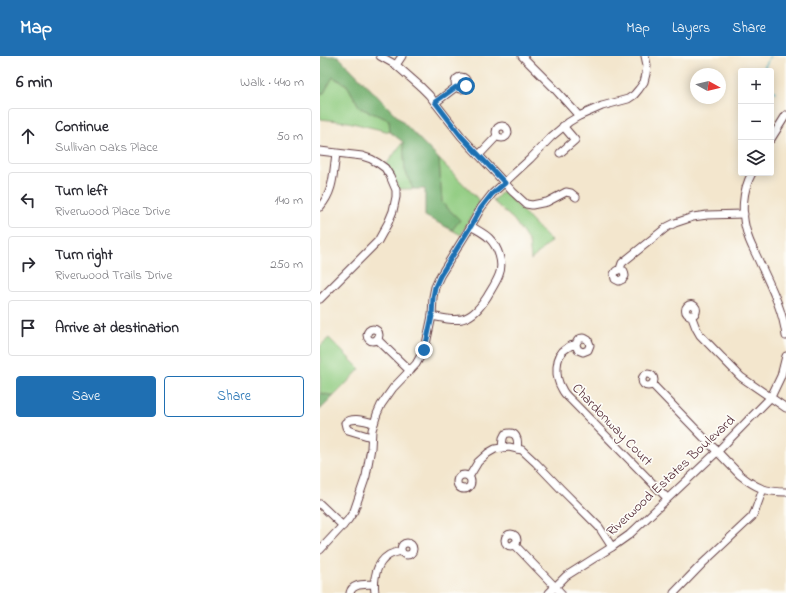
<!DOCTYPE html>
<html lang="en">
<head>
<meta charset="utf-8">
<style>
  body { margin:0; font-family:"Indie Flower",sans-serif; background:#f2f2f3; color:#2b2b33 }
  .controls { position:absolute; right:12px; top:12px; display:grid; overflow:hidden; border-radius:4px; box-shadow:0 2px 10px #0003 }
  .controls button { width:36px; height:36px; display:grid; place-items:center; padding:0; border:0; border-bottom:1px solid #e1e1e2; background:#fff; color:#2b2b33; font:20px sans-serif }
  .compass { position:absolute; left:370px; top:12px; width:36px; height:36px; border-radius:50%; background:#fff; box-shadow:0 2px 10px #0003; rotate:98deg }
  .stop { position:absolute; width:12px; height:12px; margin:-9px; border:3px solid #1f6fb2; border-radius:50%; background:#fff }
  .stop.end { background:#1f6fb2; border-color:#fff; box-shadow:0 1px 4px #0008 }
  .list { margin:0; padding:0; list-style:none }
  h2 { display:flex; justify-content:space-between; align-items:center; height:52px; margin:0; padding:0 16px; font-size:17px }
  h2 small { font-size:13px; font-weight:400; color:#7c7c81 }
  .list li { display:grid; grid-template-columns:26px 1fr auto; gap:12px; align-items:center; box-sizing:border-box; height:56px; margin:0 8px 8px; padding:0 8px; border:1px solid #e1e1e2; border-radius:4px }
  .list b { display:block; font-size:15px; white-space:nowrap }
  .list p { margin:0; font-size:13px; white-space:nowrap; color:#7c7c81 }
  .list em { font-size:13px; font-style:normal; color:#7c7c81 }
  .actions { display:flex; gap:8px; padding:12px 16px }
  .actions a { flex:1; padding:9px 0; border:1px solid #1f6fb2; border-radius:4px; text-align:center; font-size:14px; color:#1f6fb2 }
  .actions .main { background:#1f6fb2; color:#fff }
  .icon { flex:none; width:22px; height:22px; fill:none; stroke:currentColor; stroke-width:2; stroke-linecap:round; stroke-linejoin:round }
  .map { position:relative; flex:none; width:466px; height:537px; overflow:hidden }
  header { display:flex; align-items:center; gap:24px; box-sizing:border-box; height:56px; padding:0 20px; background:#1f6fb2; color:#fff }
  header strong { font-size:19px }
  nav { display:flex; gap:22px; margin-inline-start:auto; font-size:14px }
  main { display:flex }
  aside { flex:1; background:#fff }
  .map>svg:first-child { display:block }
</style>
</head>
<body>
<header>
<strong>Map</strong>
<nav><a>Map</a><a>Layers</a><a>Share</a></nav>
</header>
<main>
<aside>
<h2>6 min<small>Walk · 440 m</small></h2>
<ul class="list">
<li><svg class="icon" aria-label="ahead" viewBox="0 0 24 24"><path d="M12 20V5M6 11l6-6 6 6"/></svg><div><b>Continue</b><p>Sullivan Oaks Place</p></div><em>50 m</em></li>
<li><svg class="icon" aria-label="left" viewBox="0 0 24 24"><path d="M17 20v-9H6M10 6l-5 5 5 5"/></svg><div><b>Turn left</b><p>Riverwood Place Drive</p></div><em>140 m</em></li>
<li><svg class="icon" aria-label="right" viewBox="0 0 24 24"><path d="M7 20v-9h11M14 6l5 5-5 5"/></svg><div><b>Turn right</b><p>Riverwood Trails Drive</p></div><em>250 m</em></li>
<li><svg class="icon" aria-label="arrive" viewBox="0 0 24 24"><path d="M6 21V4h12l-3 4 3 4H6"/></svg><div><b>Arrive at destination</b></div></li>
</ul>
<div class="actions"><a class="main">Save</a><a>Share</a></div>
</aside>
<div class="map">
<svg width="466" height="537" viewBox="0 0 466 537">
  <rect width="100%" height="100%" fill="#fdfcf7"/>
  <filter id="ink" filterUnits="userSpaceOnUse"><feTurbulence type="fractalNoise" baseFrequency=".025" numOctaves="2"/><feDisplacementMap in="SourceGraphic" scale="8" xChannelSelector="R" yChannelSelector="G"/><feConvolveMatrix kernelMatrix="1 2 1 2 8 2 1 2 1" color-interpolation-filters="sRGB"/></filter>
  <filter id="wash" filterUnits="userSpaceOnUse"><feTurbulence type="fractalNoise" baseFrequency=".012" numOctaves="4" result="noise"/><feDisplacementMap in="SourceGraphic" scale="16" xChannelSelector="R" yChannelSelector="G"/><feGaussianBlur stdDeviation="0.9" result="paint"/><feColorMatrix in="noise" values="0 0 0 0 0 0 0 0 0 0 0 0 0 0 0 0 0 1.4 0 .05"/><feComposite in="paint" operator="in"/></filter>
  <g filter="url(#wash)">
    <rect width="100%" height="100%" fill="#f3e6cd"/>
    <g fill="#91cc81" stroke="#6e7656">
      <polygon points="12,21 27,29 40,52 69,64 70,76 28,66 0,63 0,38 4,37"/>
      <polygon points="83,86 85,114 93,133 78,133 74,119 65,110"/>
      <polygon points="119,103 160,145 141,179 132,174 140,164 122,147"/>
      <polygon points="183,135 231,185 211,204 209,186 194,164 173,145"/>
      <polygon points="9,282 40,313 14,340 0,337 0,290"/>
    </g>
    <g fill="#74b06f" stroke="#5f684d">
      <polygon points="0,0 18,0 119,103 122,147 140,164 132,174 105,160 105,133 93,133 85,114 83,86 70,76 69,64 40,52 27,29 13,21 4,37 0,38"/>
      <polygon points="0,337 14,340 0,354"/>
    </g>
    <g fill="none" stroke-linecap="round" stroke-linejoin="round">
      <g stroke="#45b0c3" stroke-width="1.5">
        <polyline points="444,15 445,10 450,0"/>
        <polyline points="451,32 455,36"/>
      </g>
    </g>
  </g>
  <g filter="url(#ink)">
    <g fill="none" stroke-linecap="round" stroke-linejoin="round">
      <defs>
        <g id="minor">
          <polyline points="60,0 76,9 101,31 109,39 141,80 193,136 206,148 212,149 227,146 246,136 251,137 256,141"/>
          <polyline points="202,0 233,31 259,60"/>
          <polyline points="76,9 82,0"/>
          <circle cx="141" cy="27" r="6"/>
          <polyline points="115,47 136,31"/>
          <circle cx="182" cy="76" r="6"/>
          <polyline points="451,83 466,59"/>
          <polyline points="0,95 42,100 51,103 58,107 65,112 70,120 76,134 76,141 73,155 68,167 58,185 0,243"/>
          <polyline points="240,97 255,84 243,70"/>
          <polyline points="159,99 177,80"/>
          <path d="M 432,117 C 422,135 421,158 427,177 C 429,186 434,194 438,203 C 449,227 463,253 466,280"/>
          <path d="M 0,151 C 14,135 13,118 16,98"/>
          <polyline points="300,213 304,215 305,220 303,223 299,225 295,223 294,218 296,215 300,213 302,207 347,171 355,167 373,161 387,159 424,158"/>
          <circle cx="371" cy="254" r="5.5"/>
          <polyline points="371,259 376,272 380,279 421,321 466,352"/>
          <path d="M 112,260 C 122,262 132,265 142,263 C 154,260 161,250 167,241 C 171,234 176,227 179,219 C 184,207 178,191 169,182 C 164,177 157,174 151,170"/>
          <circle cx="53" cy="279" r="6"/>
          <polyline points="57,283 90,315"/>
          <path d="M 256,289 L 258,294 L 263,296 L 268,294 L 270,289 L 268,284 C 263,280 257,282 256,289 C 253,289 249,290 247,292 C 234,299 235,322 242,333 C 244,338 249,342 252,345 L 347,442"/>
          <circle cx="328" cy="324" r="6"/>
          <path d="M 332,328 L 420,419 C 436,432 446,436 466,436"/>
          <path d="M 51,381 L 28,374 L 26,371 L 25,367 C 33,360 45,365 54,367"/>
          <path d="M 182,392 L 183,382 L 185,378 C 196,374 199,383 197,393"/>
          <circle cx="144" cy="426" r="7"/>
          <polyline points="149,421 158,406 168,397 175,393 189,391 202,394 216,407 240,432 279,471 292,491"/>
          <polyline points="0,448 23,470"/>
          <circle cx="191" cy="484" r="6"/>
          <circle cx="87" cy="493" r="6"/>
          <polyline points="194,488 241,537"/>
          <polyline points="0,494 28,464 34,455 46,420 51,392 52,374 57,358 61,349 73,332 96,308 100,301 106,288 112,260 113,241 115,231 120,220 151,170 161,152 172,138 210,103 231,81 249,66 259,60 282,50 308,43 314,39 319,33 324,26 326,18 327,9 325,0"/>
          <path d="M 30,537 C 32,527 45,529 54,528"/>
          <path d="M 55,537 C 53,523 56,507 69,499 C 73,497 77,496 81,495"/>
          <polyline points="229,537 246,520 292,491 309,479 398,395 451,341 461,320 466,300"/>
          <polyline points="354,537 382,508 432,461 435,455 443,433"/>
        </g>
      </defs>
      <use href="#minor" stroke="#633d43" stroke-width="9"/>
      <use href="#minor" stroke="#fff" stroke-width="7"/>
    </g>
  </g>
  <g fill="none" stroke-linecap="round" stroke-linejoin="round" filter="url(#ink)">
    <path stroke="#1f6fb2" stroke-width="5" d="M 104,294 L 106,288 L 112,260 L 113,241 L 115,231 L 120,220 L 151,170 L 161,152 L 172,138 L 185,127 L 141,80 L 115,46 L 136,31 C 139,34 143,34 146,30"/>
  </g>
  <g text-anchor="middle" stroke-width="3.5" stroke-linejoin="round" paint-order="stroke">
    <g font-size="14" fill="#4a1f2b" stroke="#fdfcf7">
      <text transform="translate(293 368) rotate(46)" y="5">Chardonway Court</text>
      <text transform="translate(350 419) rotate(-43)" y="5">Riverwood Estates Boulevard</text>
    </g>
  </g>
</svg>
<div class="controls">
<button>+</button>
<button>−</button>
<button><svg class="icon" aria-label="layers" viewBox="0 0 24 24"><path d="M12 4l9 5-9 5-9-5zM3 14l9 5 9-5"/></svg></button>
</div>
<svg class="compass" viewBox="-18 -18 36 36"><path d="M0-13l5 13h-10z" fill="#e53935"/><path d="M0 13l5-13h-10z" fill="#7c7c81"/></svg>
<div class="stop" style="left:146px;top:30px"></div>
<div class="stop end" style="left:104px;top:294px"></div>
</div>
</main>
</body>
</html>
